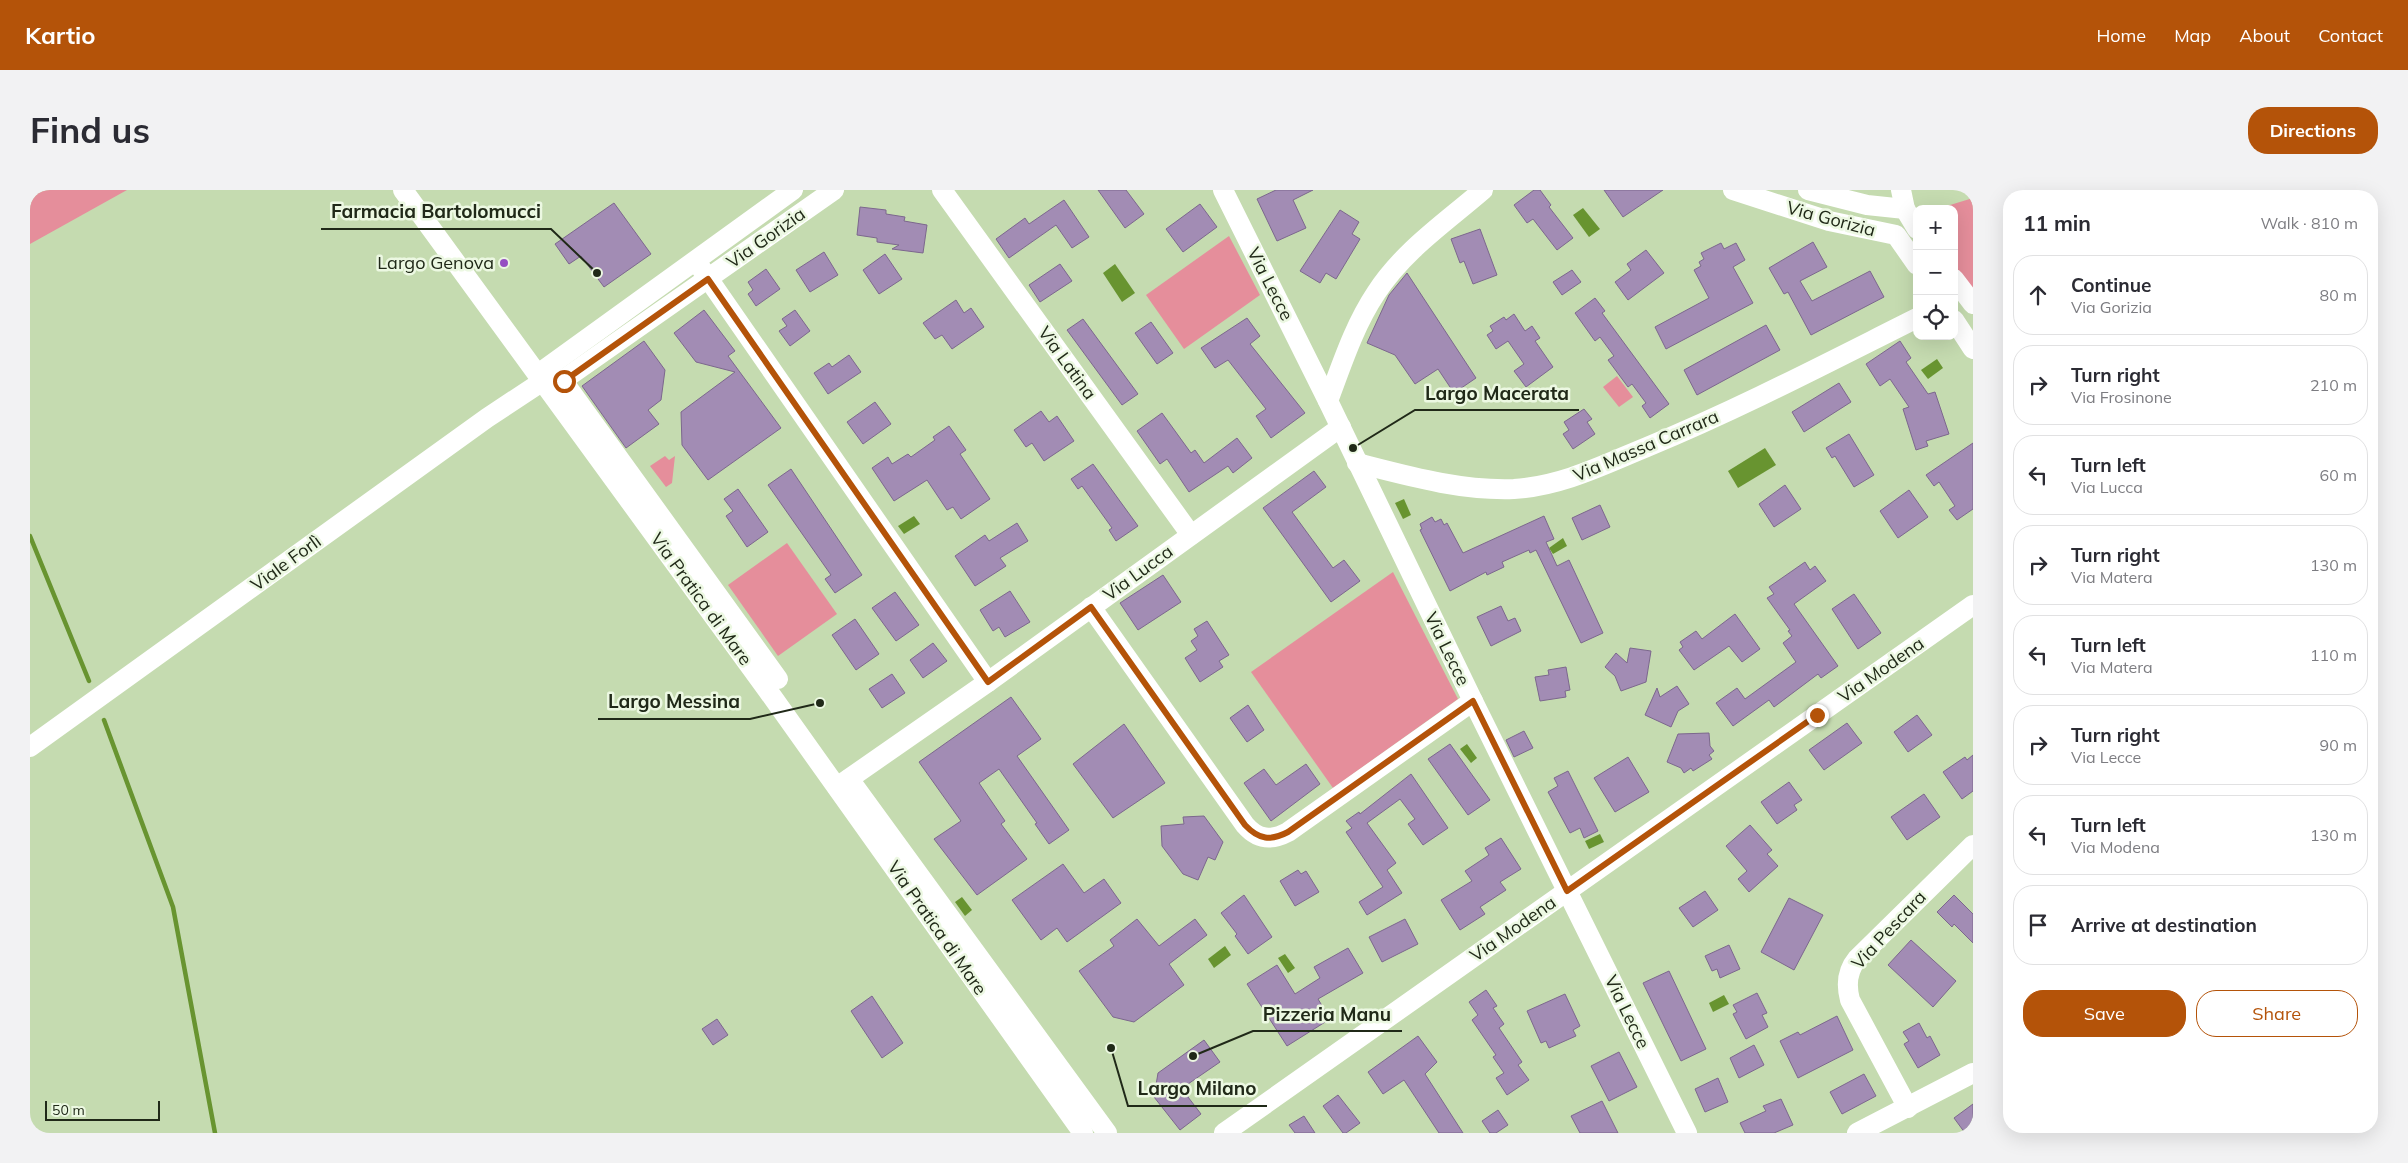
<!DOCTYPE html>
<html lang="en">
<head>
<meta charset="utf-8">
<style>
  body { margin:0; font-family:Mulish,sans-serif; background:#f2f2f3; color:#2b2b33 }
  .controls { position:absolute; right:15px; top:15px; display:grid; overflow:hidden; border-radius:10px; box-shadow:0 5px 20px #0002 }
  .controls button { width:45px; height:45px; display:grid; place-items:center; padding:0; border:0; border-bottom:1px solid #e1e1e2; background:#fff; color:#2b2b33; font:25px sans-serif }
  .scale { position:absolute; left:15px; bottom:12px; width:115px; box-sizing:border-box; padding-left:5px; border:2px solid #202918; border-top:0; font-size:14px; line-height:18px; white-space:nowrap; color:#202918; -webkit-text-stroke:4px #ecf8e2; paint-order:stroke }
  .stop { position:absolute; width:15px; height:15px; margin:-11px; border:4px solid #b45309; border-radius:50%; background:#fff }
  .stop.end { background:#b45309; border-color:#fff; box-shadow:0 1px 5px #0008 }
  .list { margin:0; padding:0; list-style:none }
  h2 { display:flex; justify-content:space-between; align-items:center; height:65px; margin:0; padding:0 20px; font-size:21px }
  h2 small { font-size:16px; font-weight:400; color:#7c7c81 }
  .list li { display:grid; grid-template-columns:32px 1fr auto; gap:15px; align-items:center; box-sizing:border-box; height:80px; margin:0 10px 10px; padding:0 10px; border:1px solid #e1e1e2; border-radius:20px }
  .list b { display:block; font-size:19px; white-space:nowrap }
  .list p { margin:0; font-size:16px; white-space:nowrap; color:#7c7c81 }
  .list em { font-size:16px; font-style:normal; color:#7c7c81 }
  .actions { display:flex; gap:10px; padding:15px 20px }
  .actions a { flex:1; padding:11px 0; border:1px solid #b45309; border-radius:20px; text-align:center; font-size:18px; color:#b45309 }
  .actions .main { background:#b45309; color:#fff }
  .icon { flex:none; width:28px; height:28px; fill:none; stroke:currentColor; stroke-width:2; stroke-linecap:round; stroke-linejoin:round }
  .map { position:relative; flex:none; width:1943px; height:943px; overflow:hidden; border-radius:20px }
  header { display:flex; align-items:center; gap:30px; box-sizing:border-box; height:70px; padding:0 25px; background:#b45309; color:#fff }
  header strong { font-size:24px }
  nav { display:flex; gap:28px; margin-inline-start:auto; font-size:18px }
  .intro { display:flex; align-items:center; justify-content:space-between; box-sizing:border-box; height:120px; padding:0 30px }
  h1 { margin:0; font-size:35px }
  .button { padding:12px 22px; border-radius:20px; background:#b45309; color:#fff; font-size:18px; font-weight:700 }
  main { display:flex; gap:30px; padding:0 30px }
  aside { flex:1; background:#fff; border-radius:20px; box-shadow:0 5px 20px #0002 }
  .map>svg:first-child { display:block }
</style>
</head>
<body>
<header>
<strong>Kartio</strong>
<nav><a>Home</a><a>Map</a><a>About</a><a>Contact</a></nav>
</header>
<div class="intro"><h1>Find us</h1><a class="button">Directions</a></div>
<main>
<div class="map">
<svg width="1943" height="943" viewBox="0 0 1943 943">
  <rect width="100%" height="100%" fill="#c5dbb0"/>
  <g fill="#e58e9b">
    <polygon points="0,0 97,0 0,54"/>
    <polygon points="1943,8 1943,101 1924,76 1924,19 1907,19"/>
    <polygon points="1199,46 1230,105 1154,159 1116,105"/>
    <polygon points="1587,186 1603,207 1589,217 1573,197"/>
    <polygon points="635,266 639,270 645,266 642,293 636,297 620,276"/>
    <polygon points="757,353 807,424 748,466 698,395"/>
    <polygon points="1363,382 1428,509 1303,598 1221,482"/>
  </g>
  <g fill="#689430">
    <polygon points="1553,18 1570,39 1559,47 1543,25"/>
    <polygon points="1085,74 1105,103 1092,112 1073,83"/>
    <polygon points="1907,169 1913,178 1898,189 1891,180"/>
    <polygon points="1735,258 1746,275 1708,298 1698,281"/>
    <polygon points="1374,309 1381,325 1373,329 1365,313"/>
    <polygon points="884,326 890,334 874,344 868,336"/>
    <polygon points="1533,348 1537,356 1523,364 1519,358"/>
    <polygon points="1437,554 1447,568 1441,573 1430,559"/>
    <polygon points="1570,644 1574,652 1559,659 1555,651"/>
    <polygon points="932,707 942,720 935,726 925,712"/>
    <polygon points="1195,756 1201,765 1184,778 1178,769"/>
    <polygon points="1255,764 1265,778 1258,783 1248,768"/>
    <polygon points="1694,805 1699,814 1683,822 1679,813"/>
  </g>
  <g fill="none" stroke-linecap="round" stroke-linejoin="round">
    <g stroke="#689430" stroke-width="4.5">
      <polyline points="0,346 59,491"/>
      <polyline points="74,530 143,717 185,943"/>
    </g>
  </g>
  <g fill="#a28cb4" stroke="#7c678d">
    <polygon points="1068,0 1096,0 1114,24 1095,38"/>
    <polygon points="1246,0 1283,0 1263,10 1276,38 1247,51 1227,9"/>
    <polygon points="1504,0 1510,0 1521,15 1519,17 1543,48 1527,60 1503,29 1497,33 1484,15"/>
    <polygon points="1574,0 1633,0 1593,27"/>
    <polygon points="1034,10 1059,47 1042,58 1026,35 979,68 966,49 995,28 999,34"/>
    <polygon points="584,13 621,64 574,97 551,66 539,74 525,54"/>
    <polygon points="1170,14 1187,37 1153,62 1136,39"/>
    <polygon points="830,17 856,20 856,24 875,27 874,31 897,35 893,63 862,59 869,55 847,52 847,48 827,45"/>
    <polygon points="1310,20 1329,32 1322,44 1330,49 1306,89 1296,83 1290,93 1270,81"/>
    <polygon points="1450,39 1467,85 1443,94 1434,71 1430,73 1421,49"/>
    <polygon points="1783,52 1797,77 1770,91 1782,111 1840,81 1854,107 1781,145 1758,102 1754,104 1739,78"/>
    <polygon points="1691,53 1694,59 1706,53 1715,70 1703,77 1723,113 1636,159 1625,137 1679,108 1664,80 1671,76 1669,72 1674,69 1671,63"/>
    <polygon points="1616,60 1634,83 1598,110 1585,92 1601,80 1597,74"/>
    <polygon points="794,62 808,85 780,102 766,80"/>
    <polygon points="855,64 872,89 849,104 833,80"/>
    <polygon points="1030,74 1042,91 1010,112 999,95"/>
    <polygon points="736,79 750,99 726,116 718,104 723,100 718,92"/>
    <polygon points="1542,80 1551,92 1532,105 1523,92"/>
    <polygon points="1377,83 1446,188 1424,203 1408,179 1385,194 1365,165 1337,153 1359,105"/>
    <polygon points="1565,108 1575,121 1572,123 1639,214 1620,228 1612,216 1616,213 1602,194 1598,197 1578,170 1584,166 1570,147 1565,151 1545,123"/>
    <polygon points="926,110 934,123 941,118 954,137 922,159 912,145 905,149 893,133"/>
    <polygon points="674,120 705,161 698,166 751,238 678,290 652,255 651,222 705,182 666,172 644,143"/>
    <polygon points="765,120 780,141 760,156 749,141 757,136 752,129"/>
    <polygon points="1484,124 1495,141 1502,136 1510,148 1505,151 1523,177 1496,197 1484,181 1494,174 1478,151 1466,159 1457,145 1463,141 1460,136 1474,127 1476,130"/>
    <polygon points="1217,128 1230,146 1220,154 1275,223 1241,248 1226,226 1236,219 1198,170 1185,178 1171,158"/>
    <polygon points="1053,129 1108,204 1092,215 1037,140"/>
    <polygon points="1121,132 1143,163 1127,174 1105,143"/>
    <polygon points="1736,135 1750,160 1667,205 1654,180"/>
    <polygon points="614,151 635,180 631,210 618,220 629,234 596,258 552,196"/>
    <polygon points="1870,151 1881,168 1876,172 1898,204 1905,202 1919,244 1896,251 1898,256 1886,260 1873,219 1879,217 1860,189 1850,196 1836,174"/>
    <polygon points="819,165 831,182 798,204 784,183 799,173 802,177"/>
    <polygon points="1809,193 1821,212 1774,242 1762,222"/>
    <polygon points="845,212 861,234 833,254 817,232"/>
    <polygon points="1554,219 1562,229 1557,232 1565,244 1543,259 1533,244 1539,240 1534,232"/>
    <polygon points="1011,221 1019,232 1027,226 1044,251 1014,271 1002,253 996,257 984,240"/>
    <polygon points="1132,223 1161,263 1165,260 1174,273 1207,248 1222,268 1203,283 1198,276 1159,302 1137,269 1130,274 1107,241"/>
    <polygon points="919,236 936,260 930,264 960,309 931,329 923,317 917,320 897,290 864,311 842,278 858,267 862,274 878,264 881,267 905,250 903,247"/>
    <polygon points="1819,244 1844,285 1824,297 1805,266 1802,268 1796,258"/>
    <polygon points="1943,253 1943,319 1927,330 1919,320 1925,316 1909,292 1904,296 1896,285"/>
    <polygon points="1063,274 1108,336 1086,351 1079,340 1082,338 1052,296 1048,299 1041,289"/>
    <polygon points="761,279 832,385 805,403 795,389 801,385 738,295"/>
    <polygon points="1284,281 1296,297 1262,322 1303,378 1314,370 1330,391 1301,412 1233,318"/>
    <polygon points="1755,295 1771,319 1744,337 1729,314"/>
    <polygon points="708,299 738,342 717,357 696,326 703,321 694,309"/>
    <polygon points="1879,300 1898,327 1868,348 1850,321"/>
    <polygon points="1570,315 1580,337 1552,350 1542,328"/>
    <polygon points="1514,326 1524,349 1516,352 1527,376 1539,370 1573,443 1551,453 1506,360 1500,363 1499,360 1472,372 1474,377 1457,385 1456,382 1420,401 1390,340 1392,339 1390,334 1402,327 1405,332 1411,329 1414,335 1417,333 1433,363"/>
    <polygon points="987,333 998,351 970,368 976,376 945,396 925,366 955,345 959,351"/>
    <polygon points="1775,372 1780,380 1785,376 1796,391 1764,414 1808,476 1791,488 1788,484 1744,517 1739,510 1703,536 1686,513 1707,498 1715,509 1766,472 1753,453 1762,446 1758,441 1760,440 1737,408 1744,404 1739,397"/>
    <polygon points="1133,385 1151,412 1108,440 1090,413"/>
    <polygon points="980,401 1000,432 975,447 969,437 963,441 950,420"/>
    <polygon points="865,402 889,435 866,451 842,418"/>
    <polygon points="1824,404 1851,443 1828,459 1802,419"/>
    <polygon points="1471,416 1478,431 1485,428 1491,441 1461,456 1447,427"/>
    <polygon points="1705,424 1730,459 1712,472 1699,456 1664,480 1649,460 1653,457 1650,452 1666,441 1672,449"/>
    <polygon points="825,429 849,464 826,480 802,445"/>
    <polygon points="1177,431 1199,465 1189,471 1193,477 1170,492 1155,468 1167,460 1161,451 1168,446 1164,439"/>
    <polygon points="903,453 917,471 893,488 880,470"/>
    <polygon points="1600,458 1621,461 1616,492 1591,501 1585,486 1575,477 1586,463 1597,473"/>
    <polygon points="1536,477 1540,500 1535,501 1536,507 1510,511 1505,487 1519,485 1518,480"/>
    <polygon points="862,484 875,503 852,518 839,499"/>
    <polygon points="1647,496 1659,514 1648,521 1641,537 1615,525 1627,498 1630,507"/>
    <polygon points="981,507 1011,549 987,566 1039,640 1019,654 1005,634 1007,633 969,579 949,593 975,631 971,634 997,669 947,705 904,649 931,631 889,572"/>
    <polygon points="1218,515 1234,540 1217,552 1200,528"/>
    <polygon points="1887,525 1902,545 1878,562 1864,542"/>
    <polygon points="1817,533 1832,553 1794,580 1779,560"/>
    <polygon points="1094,534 1135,593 1083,628 1043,574"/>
    <polygon points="1494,541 1503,558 1484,567 1476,550"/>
    <polygon points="1679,543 1680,556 1684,561 1679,565 1682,569 1663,581 1661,578 1654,583 1651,578 1637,572 1648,544"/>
    <polygon points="1420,554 1460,610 1438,625 1398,569"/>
    <polygon points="1943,565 1943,601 1932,609 1913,582 1935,567 1937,570"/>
    <polygon points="1598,567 1619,602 1585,622 1564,588"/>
    <polygon points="1276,574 1290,594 1241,631 1214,593 1234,579 1246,595"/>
    <polygon points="1538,581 1568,641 1554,648 1550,638 1540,643 1518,602 1528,596 1524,588"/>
    <polygon points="1381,584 1418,638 1393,655 1378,634 1385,629 1370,609 1337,633 1366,673 1357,680 1372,703 1337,725 1329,712 1353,697 1316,642 1322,638 1316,631 1329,622 1330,624"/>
    <polygon points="1759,592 1772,610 1764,615 1767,620 1747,634 1731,612"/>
    <polygon points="1894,604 1910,627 1877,650 1861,627"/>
    <polygon points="1174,626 1193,652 1185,670 1178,667 1168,690 1153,684 1132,656 1131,636 1154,634 1153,627"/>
    <polygon points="1720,635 1742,660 1737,664 1748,676 1719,702 1708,689 1717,681 1696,656"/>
    <polygon points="1471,648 1491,679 1470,692 1476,700 1450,717 1455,724 1430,740 1411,710 1442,691 1435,681 1459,665 1455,658"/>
    <polygon points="1033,674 1054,703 1074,689 1091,713 1037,752 1027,738 1011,750 982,710"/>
    <polygon points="1268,680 1271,684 1276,681 1289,702 1265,716 1250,691"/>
    <polygon points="1675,701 1688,720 1663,737 1649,718"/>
    <polygon points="1214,705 1242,747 1218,764 1205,746 1207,744 1191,723"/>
    <polygon points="1924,705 1943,724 1943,753 1924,734 1922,737 1907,722"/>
    <polygon points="1759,708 1793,725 1764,780 1731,762"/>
    <polygon points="1107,729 1129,756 1165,729 1177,745 1139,774 1154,795 1104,832 1083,827 1049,781 1084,756 1080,750"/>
    <polygon points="1375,729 1388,754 1352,772 1339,747"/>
    <polygon points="1881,750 1926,791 1903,817 1858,775"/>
    <polygon points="1699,755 1710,779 1690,788 1687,779 1682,781 1675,766"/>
    <polygon points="1318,758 1333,783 1288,809 1300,829 1257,856 1217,794 1247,775 1265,804 1290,788 1284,777"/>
    <polygon points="1639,781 1676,859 1651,871 1613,793"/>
    <polygon points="1456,800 1467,816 1463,818 1474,834 1469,838 1492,872 1488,875 1499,890 1477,905 1466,888 1474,883 1463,867 1466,865 1442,830 1448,825 1439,812"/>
    <polygon points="1727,803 1737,823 1732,825 1738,837 1716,849 1703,824 1707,822 1703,815"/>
    <polygon points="1535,804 1550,836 1543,840 1546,846 1519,858 1516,851 1511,853 1497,821"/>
    <polygon points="842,806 873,853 852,868 821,821"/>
    <polygon points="1807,826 1823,860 1768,888 1750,851 1768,842 1770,845"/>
    <polygon points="687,829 698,845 683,855 672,839"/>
    <polygon points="1889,833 1897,848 1900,846 1910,865 1888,878 1874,854 1879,851 1873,842"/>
    <polygon points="1388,846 1407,872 1395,884 1433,943 1409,943 1374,890 1353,904 1338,882"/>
    <polygon points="1174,850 1190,872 1158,894 1158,907 1171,924 1150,940 1124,907 1128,883"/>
    <polygon points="1724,855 1734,875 1709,888 1700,868"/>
    <polygon points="1589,862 1607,897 1579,911 1561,876"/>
    <polygon points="1834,884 1846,906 1812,924 1800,902"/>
    <polygon points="1688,888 1698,912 1675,922 1665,899"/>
    <polygon points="1308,905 1330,933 1316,943 1313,943 1293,916"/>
    <polygon points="1751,909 1763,935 1744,943 1715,943 1710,933 1736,921 1733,916"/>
    <polygon points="1572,911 1588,943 1550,943 1541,926"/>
    <polygon points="1943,914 1943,943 1935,943 1924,928"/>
    <polygon points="1468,920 1478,935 1466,943 1460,943 1452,931"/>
    <polygon points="1274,926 1285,943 1265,943 1259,935"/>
  </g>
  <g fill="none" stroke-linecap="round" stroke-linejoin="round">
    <g stroke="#fff" stroke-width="20">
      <polyline points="373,0 736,498 1053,943"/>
      <polyline points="912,0 1161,345"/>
      <polyline points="1193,0 1298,211 1443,511 1657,943"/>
      <polyline points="1703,0 1799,31 1866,45 1887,75"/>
      <polyline points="1778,0 1837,15 1875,19 1887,39"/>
      <polyline points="1871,0 1875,19"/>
      <polyline points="666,71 958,492"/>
      <polyline points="1924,89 1943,114"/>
      <polyline points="1924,130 1943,159"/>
      <polyline points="508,184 763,0"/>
      <polyline points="533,191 748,489"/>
      <polyline points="523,197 804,0"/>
      <path d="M 1298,211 C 1312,174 1324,136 1346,103 C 1373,61 1416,32 1453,0"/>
      <path d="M 1327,273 C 1378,286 1431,301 1484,299 C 1532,296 1573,275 1617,257 C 1709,219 1797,173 1887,128"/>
      <path d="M 1061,417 L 1215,635 C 1228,650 1241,651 1258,642 L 1443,511"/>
      <polyline points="0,557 457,228 513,191"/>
      <polyline points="819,589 1077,943"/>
      <polyline points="807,597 958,492 1311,237"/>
      <path d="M 1878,918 L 1820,810 C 1816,795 1817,781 1827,769 L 1943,655"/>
      <polyline points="1194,943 1943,415"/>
      <polyline points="1827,943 1943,883"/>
    </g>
  </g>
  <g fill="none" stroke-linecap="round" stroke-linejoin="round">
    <path stroke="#b45309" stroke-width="6" d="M 534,191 L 678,89 L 958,492 L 1061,417 L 1215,635 C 1229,650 1241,651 1258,642 L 1443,511 L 1537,701 L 1787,525"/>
  </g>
  <circle fill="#954fc2" stroke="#ecf8e2" stroke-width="2" cx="474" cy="73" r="5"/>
  <g text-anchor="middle" stroke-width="5" stroke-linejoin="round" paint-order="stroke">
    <g font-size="18" fill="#202918" stroke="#ecf8e2">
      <text transform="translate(1801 29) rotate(15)" y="6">Via Gorizia</text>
      <text transform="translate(736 48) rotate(-35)" y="6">Via Gorizia</text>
      <text transform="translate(1240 94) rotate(63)" y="6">Via Lecce</text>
      <text transform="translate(1037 173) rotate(54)" y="6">Via Latina</text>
      <text transform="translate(1616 256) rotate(-23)" y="6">Via Massa Carrara</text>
      <text transform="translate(256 373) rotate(-36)" y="6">Viale Forlì</text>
      <text transform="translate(1108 383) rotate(-36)" y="6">Via Lucca</text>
      <text transform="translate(671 409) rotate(54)" y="6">Via Pratica di Mare</text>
      <text transform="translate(1417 459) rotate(64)" y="6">Via Lecce</text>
      <text transform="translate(1851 480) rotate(-35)" y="6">Via Modena</text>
      <text transform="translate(907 738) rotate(55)" y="6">Via Pratica di Mare</text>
      <text transform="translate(1483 739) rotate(-35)" y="6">Via Modena</text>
      <text transform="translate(1859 740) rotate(-47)" y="6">Via Pescara</text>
      <text transform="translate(1597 822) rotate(64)" y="6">Via Lecce</text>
    </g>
    <g font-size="18" fill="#202918" stroke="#ecf8e2" text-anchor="end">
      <text x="464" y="79">Largo Genova</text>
    </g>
  </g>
  <path fill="none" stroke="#202918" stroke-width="2" d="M567 83L521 39H291M1323 258L1385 220H1549M790 513L720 529H568M1163 866L1223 841H1372M1081 858L1098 916H1237"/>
  <g fill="#202918" stroke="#ecf8e2" stroke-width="2">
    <circle cx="567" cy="83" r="5"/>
    <circle cx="1323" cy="258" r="5"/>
    <circle cx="790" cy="513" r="5"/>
    <circle cx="1163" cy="866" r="5"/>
    <circle cx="1081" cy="858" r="5"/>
  </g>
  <g font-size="19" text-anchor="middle" font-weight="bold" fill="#202918" stroke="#ecf8e2" stroke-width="5" stroke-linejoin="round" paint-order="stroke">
    <text x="406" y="28">Farmacia Bartolomucci</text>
    <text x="1467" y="210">Largo Macerata</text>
    <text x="644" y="518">Largo Messina</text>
    <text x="1297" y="831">Pizzeria Manu</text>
    <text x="1167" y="905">Largo Milano</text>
  </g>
</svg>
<div class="controls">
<button>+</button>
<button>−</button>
<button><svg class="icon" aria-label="locate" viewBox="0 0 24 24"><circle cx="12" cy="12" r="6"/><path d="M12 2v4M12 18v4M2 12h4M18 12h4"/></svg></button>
</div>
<div class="scale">50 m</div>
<div class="stop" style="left:534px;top:191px"></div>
<div class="stop end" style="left:1787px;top:525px"></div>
</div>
<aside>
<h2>11 min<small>Walk · 810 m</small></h2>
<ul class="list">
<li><svg class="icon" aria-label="ahead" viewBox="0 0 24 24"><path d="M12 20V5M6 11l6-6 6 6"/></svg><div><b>Continue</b><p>Via Gorizia</p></div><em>80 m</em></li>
<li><svg class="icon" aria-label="right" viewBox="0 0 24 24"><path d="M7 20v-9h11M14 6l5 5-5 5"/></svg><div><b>Turn right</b><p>Via Frosinone</p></div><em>210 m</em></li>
<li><svg class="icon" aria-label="left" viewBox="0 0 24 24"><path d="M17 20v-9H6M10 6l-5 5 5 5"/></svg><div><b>Turn left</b><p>Via Lucca</p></div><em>60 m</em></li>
<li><svg class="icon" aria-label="right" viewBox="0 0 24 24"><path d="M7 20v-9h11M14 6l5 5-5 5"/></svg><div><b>Turn right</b><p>Via Matera</p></div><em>130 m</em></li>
<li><svg class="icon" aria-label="left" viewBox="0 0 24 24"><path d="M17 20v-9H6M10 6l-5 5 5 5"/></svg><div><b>Turn left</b><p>Via Matera</p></div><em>110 m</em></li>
<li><svg class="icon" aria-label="right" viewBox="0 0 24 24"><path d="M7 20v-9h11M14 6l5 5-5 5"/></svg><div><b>Turn right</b><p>Via Lecce</p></div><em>90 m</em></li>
<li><svg class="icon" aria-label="left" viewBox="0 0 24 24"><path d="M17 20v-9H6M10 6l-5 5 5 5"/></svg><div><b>Turn left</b><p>Via Modena</p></div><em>130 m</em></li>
<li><svg class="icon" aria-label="arrive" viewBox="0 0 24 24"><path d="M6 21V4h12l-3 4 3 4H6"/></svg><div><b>Arrive at destination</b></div></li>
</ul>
<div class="actions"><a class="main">Save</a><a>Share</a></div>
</aside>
</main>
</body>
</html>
